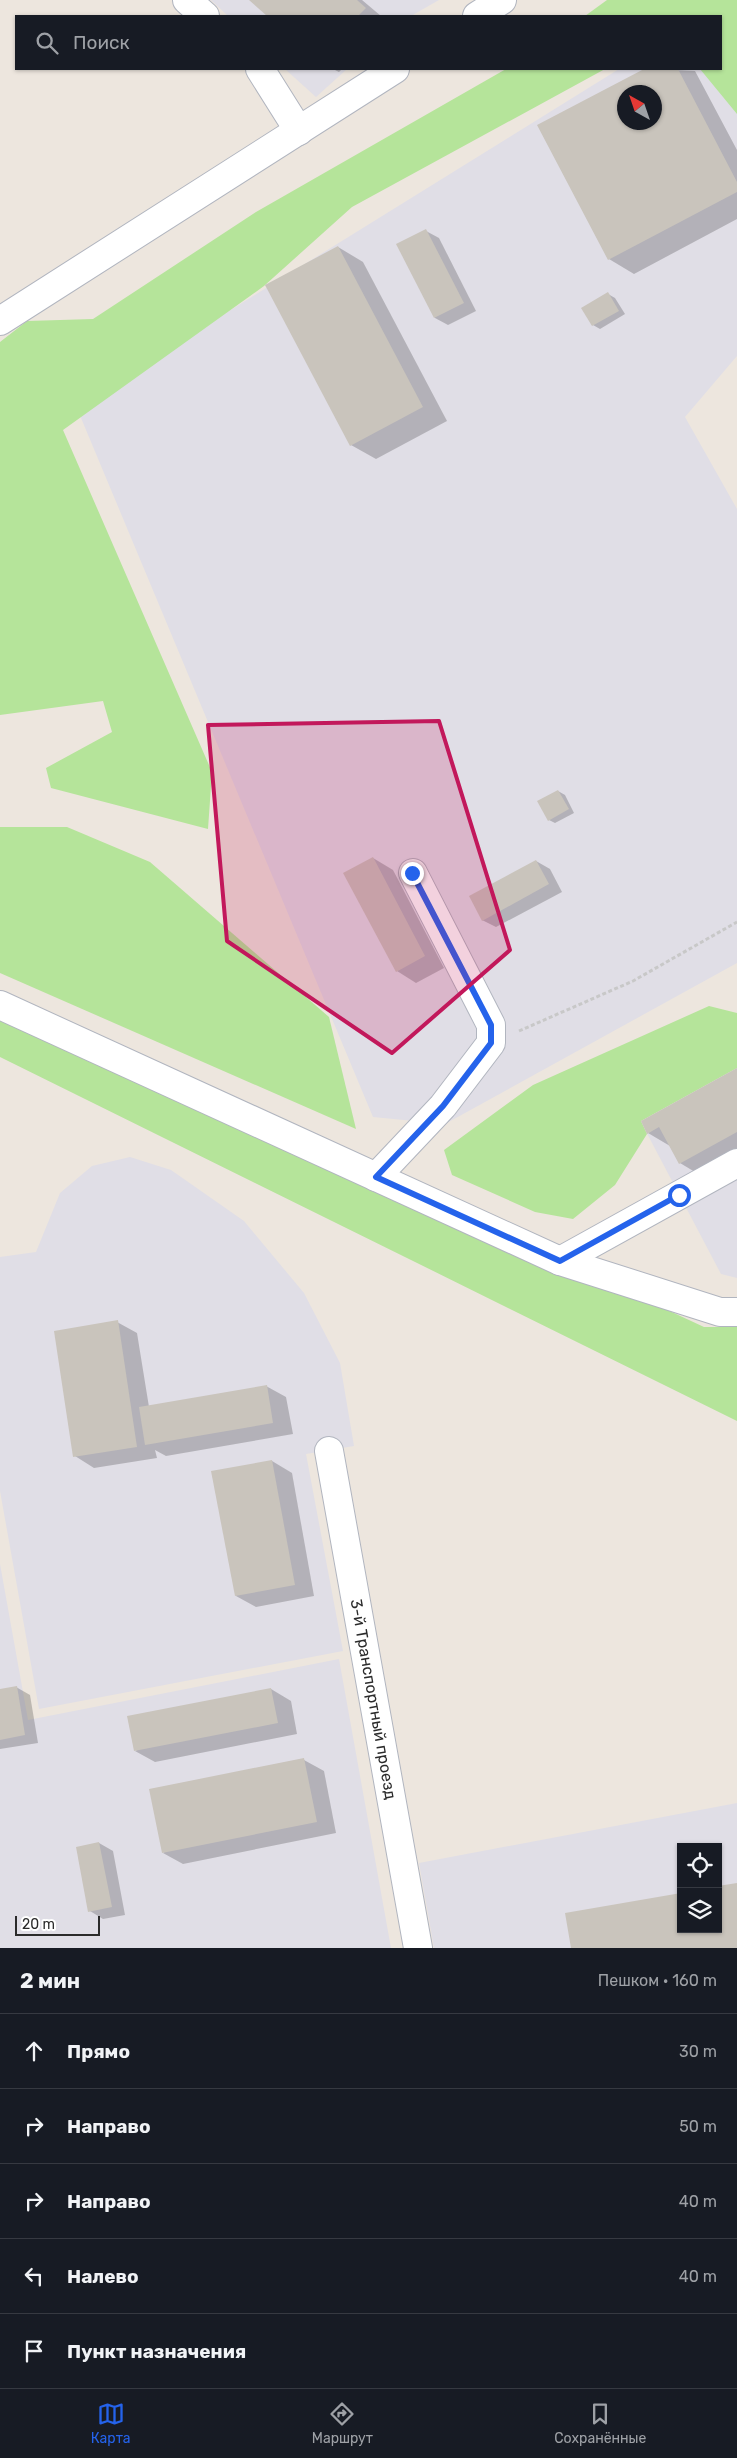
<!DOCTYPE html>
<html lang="ru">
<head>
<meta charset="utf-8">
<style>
  body { margin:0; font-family:Rubik,sans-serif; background:#242831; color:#f1f3f6 }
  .controls { position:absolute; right:15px; bottom:15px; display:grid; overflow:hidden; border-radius:0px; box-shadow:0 1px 4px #0004 }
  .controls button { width:45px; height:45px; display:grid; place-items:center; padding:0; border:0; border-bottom:1px solid #363941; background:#171b24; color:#f1f3f6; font:25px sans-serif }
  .compass { position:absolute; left:617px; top:85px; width:45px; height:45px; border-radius:50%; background:#171b24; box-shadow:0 1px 4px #0004; rotate:320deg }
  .scale { position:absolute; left:15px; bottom:12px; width:85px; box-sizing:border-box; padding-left:5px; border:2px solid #2b2b2b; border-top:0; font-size:14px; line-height:18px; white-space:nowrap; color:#2b2b2b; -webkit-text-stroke:4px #fff; paint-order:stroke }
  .stop { position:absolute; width:15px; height:15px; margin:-11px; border:4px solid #2563eb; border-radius:50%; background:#fff }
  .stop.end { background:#2563eb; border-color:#fff; box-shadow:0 1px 5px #0008 }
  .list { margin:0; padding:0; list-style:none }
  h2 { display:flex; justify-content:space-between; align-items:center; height:65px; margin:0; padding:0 20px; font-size:21px }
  h2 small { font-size:16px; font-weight:400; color:#9ea1a6 }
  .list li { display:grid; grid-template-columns:32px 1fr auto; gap:15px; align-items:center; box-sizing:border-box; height:75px; padding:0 20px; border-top:1px solid #363941 }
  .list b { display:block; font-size:19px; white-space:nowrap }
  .list em { font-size:16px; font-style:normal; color:#9ea1a6 }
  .icon { flex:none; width:28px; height:28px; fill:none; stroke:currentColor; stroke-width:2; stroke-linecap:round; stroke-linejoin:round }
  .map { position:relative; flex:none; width:737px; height:1948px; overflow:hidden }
  .search { position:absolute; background:#171b24; box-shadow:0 1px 4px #0004; left:15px; right:15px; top:15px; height:55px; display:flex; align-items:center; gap:12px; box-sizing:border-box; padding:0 18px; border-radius:0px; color:#9ea1a6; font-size:19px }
  .sheet { height:440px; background:#171b24 }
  nav { display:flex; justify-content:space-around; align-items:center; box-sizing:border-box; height:70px; border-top:1px solid #363941; background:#171b24; font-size:14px; color:#9ea1a6 }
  nav a { display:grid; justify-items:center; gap:2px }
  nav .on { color:#2563eb }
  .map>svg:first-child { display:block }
</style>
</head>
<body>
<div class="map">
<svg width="737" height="1948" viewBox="0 0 737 1948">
  <rect width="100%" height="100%" fill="#ede6de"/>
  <g fill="#e0dee6" fill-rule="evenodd">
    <polygon points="211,0 439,0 411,16 228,16"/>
    <polygon points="285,69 347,69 316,97"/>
    <path d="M 619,69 L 714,69 L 737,113 L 737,356 L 685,417 L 737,509 L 737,963 L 445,1124 L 373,1117 L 76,406 ZM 624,92 L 654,92 L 654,122 L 624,122 Z"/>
    <polygon points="737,1068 737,1278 721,1274 641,1122"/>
    <polygon points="130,1157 171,1170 244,1221 304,1293 340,1363 354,1446 306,1454 343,1651 39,1709 0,1491 0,1257 36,1252 60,1193 92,1166"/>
    <polygon points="0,1564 28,1720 339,1659 391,1948 0,1948"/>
    <path d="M 737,1803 L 737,1948 L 434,1948 L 419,1863 ZM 681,1847 L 718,1847 L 718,1929 L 681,1929 Z"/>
  </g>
  <g fill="#b5e49a">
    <polygon points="607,0 737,0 737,114 700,69 721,69 721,16 585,16"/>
    <polygon points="506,69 605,69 352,207 264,286 63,430 212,772 208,829 51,788 46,768 112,732 103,701 0,715 0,342 27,321 93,319 256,212"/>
    <polygon points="0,827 67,827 150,862 329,1017 356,1129 0,973"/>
    <polygon points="0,1000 704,1327 737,1327 737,1421 0,1057"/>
    <polygon points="709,1006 737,1013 737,1068 641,1121 647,1134 615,1185 573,1219 535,1212 452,1175 444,1150 533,1085"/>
  </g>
  <g fill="#0003" fill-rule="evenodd">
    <polygon points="250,0 362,0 381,16 269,16"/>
    <polygon points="333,69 342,69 339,72"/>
    <path d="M 646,69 L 695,71 L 737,150 L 737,219 L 634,274 L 609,259 L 539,125 ZM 624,92 L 654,92 L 654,122 L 624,122 Z"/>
    <polygon points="426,231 439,238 476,311 448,325 435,318"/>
    <polygon points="338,247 363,262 447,421 376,459 351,445"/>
    <polygon points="608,294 615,298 625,314 600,329 593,325 583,309"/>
    <polygon points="558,791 565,795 574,813 555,823 549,820"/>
    <polygon points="373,858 393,870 444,968 416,983 397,971"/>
    <polygon points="536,861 550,869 562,892 496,927 482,920"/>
    <polygon points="737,1069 737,1160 705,1178 680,1163 670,1146 648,1133"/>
    <polygon points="117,1322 137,1333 149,1407 266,1386 286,1397 293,1434 166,1456 155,1450 157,1458 94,1468 75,1456"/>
    <polygon points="272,1461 292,1473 314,1596 256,1607 236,1596"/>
    <polygon points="16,1687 30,1695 38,1743 0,1749 0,1690"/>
    <polygon points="271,1689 291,1701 297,1734 155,1762 135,1751"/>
    <polygon points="304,1760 324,1771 336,1833 183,1864 163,1853"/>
    <polygon points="99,1843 113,1851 125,1915 103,1919 90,1911"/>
  </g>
  <g fill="#c9c4bc" fill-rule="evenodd">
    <polygon points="249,0 357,0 366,8 358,16 267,16"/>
    <path d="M 644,69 L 678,69 L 737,182 L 737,192 L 608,260 L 537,125 ZM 624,92 L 654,92 L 654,122 L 624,122 Z"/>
    <polygon points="426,229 464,303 434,318 396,244"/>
    <polygon points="338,246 423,407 350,446 265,285"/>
    <polygon points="608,292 619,311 592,326 581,308"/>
    <polygon points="558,790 569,809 548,821 537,801"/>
    <polygon points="373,857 425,956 396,972 343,873"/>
    <polygon points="536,860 549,884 482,921 469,896"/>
    <polygon points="737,1068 737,1132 679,1164 659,1127 647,1134 641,1121"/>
    <polygon points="118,1320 137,1447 73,1457 54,1331"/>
    <polygon points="267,1385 273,1423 145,1445 139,1407"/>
    <polygon points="272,1460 295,1585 235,1596 211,1471"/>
    <polygon points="17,1686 25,1735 0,1740 0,1689"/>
    <polygon points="271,1688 278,1723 134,1751 127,1716"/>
    <polygon points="304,1758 317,1822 162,1853 149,1789"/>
    <polygon points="99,1842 112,1907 88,1912 76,1847"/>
    <polygon points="737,1883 737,1948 571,1948 565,1913 681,1893 681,1929 718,1929 718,1886"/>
  </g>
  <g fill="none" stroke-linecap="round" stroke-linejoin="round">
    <defs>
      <g id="minor">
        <polyline points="187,0 205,16"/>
        <polyline points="477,16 502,0"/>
        <polyline points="260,69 299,131"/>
        <polyline points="0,321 395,69"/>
        <polyline points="0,1005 560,1261 720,1312 737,1312"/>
        <polyline points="376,1177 443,1106 491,1043 491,1025 413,873"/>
        <polyline points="560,1261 737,1163"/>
        <polyline points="329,1451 418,1948"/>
      </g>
    </defs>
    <use href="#minor" stroke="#b1b5bf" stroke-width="30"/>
    <polyline stroke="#c8c8c8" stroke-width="3" stroke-dasharray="4 2.5" stroke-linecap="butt" points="519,1031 633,981 737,922"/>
    <use href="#minor" stroke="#fff" stroke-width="28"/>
  </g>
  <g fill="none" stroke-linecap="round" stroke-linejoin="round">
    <polyline stroke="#2563eb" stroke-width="6" points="412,873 491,1025 491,1043 443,1106 376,1177 560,1261 679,1195"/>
  </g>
  <path fill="#c2185b" fill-opacity="0.2" stroke="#c2185b" stroke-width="4" stroke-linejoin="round" d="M 439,721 L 510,950 L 392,1053 L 227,941 L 208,725 Z"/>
  <g text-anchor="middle" stroke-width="4.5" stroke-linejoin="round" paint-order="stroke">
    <g font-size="16" fill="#2b2b2b" stroke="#fff">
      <text transform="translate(374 1699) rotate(80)" y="6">3-й Транспортный проезд</text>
    </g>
  </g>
</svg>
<div class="controls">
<button><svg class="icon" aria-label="locate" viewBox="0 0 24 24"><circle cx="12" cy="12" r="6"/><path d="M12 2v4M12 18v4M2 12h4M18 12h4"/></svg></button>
<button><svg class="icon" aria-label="layers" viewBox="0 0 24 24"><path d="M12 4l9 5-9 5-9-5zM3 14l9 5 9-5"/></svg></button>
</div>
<svg class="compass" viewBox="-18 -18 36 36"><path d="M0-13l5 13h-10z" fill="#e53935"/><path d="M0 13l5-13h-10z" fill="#9ea1a6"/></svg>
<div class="scale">20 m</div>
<div class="stop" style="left:679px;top:1195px"></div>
<div class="stop end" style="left:412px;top:873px"></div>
<div class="search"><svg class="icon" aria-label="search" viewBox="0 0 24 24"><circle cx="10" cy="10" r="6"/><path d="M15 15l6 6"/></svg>Поиск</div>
</div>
<section class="sheet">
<h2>2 мин<small>Пешком · 160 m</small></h2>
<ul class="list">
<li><svg class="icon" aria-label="ahead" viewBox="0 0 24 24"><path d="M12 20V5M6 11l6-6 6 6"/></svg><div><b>Прямо</b></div><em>30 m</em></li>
<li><svg class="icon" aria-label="right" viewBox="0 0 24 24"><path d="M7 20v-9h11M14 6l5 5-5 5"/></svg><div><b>Направо</b></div><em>50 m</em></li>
<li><svg class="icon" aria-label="right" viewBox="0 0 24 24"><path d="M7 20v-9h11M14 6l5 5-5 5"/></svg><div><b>Направо</b></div><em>40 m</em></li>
<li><svg class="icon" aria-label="left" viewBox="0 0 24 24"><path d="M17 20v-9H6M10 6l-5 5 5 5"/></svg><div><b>Налево</b></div><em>40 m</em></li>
<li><svg class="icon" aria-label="arrive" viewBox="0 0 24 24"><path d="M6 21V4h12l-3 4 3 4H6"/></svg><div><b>Пункт назначения</b></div></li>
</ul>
</section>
<nav>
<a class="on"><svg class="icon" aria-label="map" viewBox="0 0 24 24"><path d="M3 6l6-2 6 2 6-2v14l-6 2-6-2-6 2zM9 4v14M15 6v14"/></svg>Карта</a>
<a><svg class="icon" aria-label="directions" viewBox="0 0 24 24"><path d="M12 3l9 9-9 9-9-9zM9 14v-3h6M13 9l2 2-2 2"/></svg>Маршрут</a>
<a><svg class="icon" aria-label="saved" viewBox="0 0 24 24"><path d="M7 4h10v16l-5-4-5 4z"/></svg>Сохранённые</a>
</nav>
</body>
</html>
